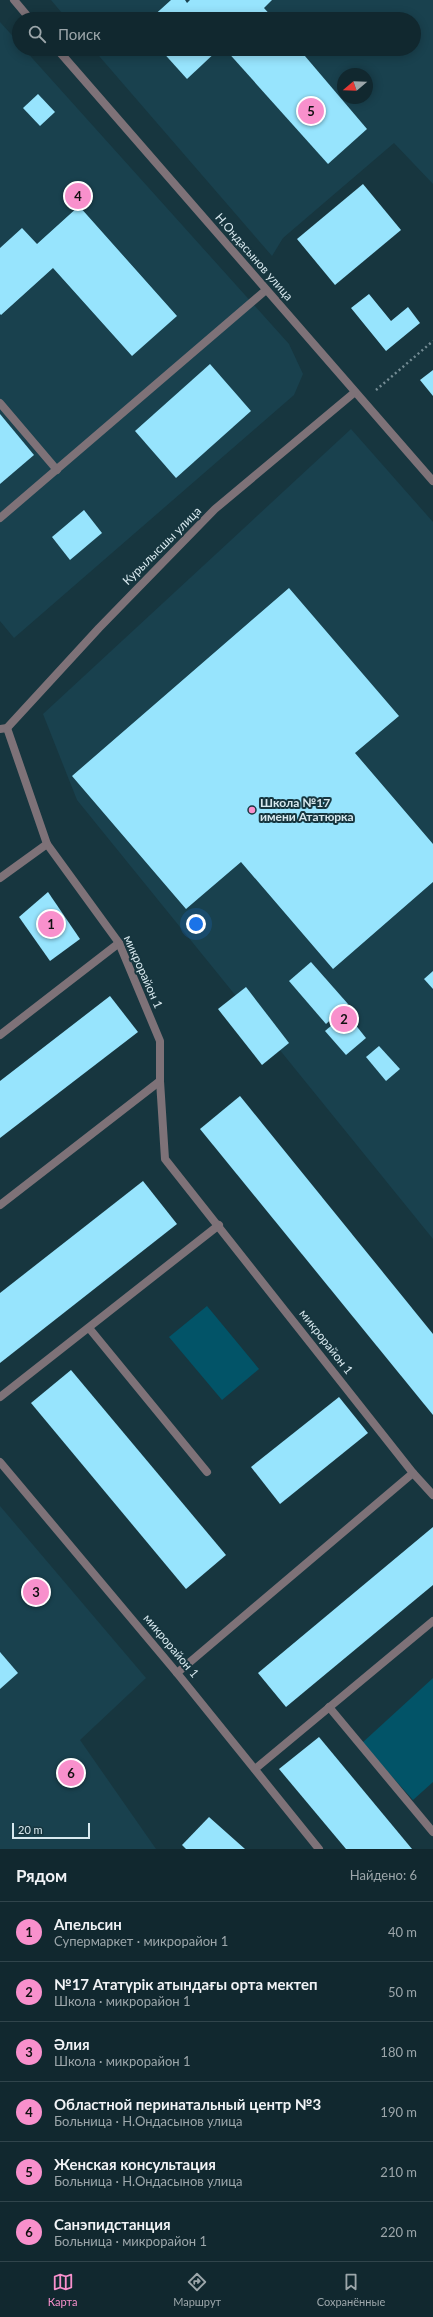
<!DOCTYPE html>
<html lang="ru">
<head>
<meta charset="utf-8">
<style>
  body { margin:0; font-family:Lato,sans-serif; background:#1e343b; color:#f1f3f6 }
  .compass { position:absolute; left:337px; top:68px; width:36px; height:36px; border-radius:50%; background:#11282f; box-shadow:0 2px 10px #0003; rotate:251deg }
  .scale { position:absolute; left:12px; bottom:10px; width:78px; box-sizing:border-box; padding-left:4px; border:2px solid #d8e9ef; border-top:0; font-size:11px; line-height:14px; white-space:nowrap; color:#d8e9ef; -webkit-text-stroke:3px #17363f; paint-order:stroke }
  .you { position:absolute; left:196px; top:924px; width:14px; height:14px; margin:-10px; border:3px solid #fff; border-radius:50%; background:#1a73e8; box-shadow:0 0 0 6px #1a73e833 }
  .badge { display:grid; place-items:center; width:26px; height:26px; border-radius:50%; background:#f890cc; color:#111; font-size:13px; font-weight:700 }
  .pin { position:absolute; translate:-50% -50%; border:2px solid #fff; box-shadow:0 1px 4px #0006 }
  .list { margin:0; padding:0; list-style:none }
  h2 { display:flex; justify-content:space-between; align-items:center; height:52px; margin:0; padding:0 16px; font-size:17px }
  h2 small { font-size:13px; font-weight:400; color:#9ca6aa }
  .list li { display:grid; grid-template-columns:26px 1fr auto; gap:12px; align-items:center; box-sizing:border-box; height:60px; padding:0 16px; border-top:1px solid #30444b }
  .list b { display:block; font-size:15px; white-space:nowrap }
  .list p { margin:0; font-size:13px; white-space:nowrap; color:#9ca6aa }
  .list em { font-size:13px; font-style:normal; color:#9ca6aa }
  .icon { flex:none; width:22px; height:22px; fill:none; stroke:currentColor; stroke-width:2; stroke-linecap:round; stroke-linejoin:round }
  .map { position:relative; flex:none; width:433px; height:1849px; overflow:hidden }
  .search { position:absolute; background:#11282f; box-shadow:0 2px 10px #0003; left:12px; right:12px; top:12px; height:44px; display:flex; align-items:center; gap:10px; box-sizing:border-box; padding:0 14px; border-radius:22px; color:#9ca6aa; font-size:15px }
  .sheet { height:412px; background:#11282f }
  nav { display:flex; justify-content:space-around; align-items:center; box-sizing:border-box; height:56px; border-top:1px solid #30444b; background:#11282f; font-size:11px; color:#9ca6aa }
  nav a { display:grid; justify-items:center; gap:2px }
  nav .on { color:#f890cc }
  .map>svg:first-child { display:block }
</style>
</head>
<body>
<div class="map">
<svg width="433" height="1849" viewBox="0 0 433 1849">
  <rect width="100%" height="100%" fill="#17363f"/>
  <g fill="#19414e" fill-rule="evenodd">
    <path d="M 51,0 L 433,0 L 433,184 L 394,143 L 283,238 L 272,256 L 93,49 L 414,49 L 414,19 L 67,19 ZM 343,74 L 367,74 L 367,98 L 343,98 Z"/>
    <polygon points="0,22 19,43 19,49 24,49 289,344 303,374 294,395 14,638 0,621"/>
    <polygon points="351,429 433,522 433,1239 77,800 43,714"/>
    <polygon points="0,1506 146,1678 80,1740 156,1849 0,1849"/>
  </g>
  <g fill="#025468">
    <polygon points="207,1306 259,1369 222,1400 169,1337"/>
    <polygon points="433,1678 433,1782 413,1800 362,1743"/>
  </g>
  <g fill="#97e4fd">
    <polygon points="171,0 185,0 187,3 190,0 272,0 264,8 274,19 150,19"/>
    <polygon points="160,49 219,49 187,79"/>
    <polygon points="225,49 299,49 367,129 328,164"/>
    <polygon points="38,94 55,112 40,126 23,108"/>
    <polygon points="363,184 401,230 335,285 297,239"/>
    <polygon points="79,206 177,316 132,356 53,268 1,315 0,314 0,248 22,228 37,244"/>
    <polygon points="369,294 391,321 408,307 420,323 386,351 351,308"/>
    <polygon points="210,364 251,411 176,478 135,431"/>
    <polygon points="433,370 433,396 420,380"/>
    <polygon points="0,414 34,455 0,484"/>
    <polygon points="84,510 102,533 70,560 52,537"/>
    <polygon points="289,588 399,716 355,753 433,844 433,882 333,969 241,862 186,909 72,776"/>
    <polygon points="48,892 80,939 50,961 19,917"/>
    <polygon points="311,962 348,1004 326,1024 289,981"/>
    <polygon points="433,971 433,989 424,979"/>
    <polygon points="246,987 289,1043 262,1065 218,1009"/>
    <polygon points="110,996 138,1032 0,1138 0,1081"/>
    <polygon points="346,1013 366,1038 346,1055 325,1031"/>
    <polygon points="379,1046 400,1069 386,1081 366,1057"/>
    <polygon points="240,1096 433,1334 433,1415 200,1129"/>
    <polygon points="143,1181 177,1224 0,1363 0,1293"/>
    <polygon points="71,1370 226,1555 186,1589 31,1403"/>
    <polygon points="339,1397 368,1433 280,1504 251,1467"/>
    <polygon points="433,1527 433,1585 286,1707 258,1673"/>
    <polygon points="0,1652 18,1673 0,1689"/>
    <polygon points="319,1737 412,1849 346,1849 279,1769"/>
    <polygon points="209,1817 245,1849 186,1849 182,1845"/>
  </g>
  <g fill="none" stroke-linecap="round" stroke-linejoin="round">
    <polyline stroke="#748c94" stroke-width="2.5" stroke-dasharray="2 3" stroke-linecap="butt" points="376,390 433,341"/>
    <g stroke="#7e7278" stroke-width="8">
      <polyline points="0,403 57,470"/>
      <polyline points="0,518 266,290"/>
      <polyline points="177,1673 413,1473 433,1495"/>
      <polyline points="329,1707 433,1832"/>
      <polyline points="255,1769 433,1621"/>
    </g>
    <g stroke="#7e7278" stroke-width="8">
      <polyline points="14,0 30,19"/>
      <polyline points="57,49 433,481"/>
      <polyline points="0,729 7,728 99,628 215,509 355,392"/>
      <polyline points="0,878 47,844 7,728"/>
      <polyline points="0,1035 119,943"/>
      <polyline points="160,1081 165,1159 413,1473"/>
      <polyline points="0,1205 160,1081 160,1041 119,943 47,844"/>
      <polyline points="89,1328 207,1472"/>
      <polyline points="0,1397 219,1225"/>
      <polyline points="0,1462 177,1673 319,1849"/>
    </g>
  </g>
  <circle fill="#f890cc" stroke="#17363f" stroke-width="1.5" cx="252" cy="810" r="4"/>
  <g text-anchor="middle" stroke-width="4" stroke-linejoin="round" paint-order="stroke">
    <g font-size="12" fill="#d8e9ef" stroke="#17363f">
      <text transform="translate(254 257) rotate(49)" y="4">Н.Ондасынов улица</text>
      <text transform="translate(162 546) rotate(-45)" y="4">Курылысшы улица</text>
      <text transform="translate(143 972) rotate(66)" y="4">микрорайон 1</text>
      <text transform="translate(326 1342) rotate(52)" y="4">микрорайон 1</text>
      <text transform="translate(171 1646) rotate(50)" y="4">микрорайон 1</text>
    </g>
    <g font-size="12" font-weight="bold" fill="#d8e9ef" stroke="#17363f" text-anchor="start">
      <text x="260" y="807">Школа №17<tspan x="260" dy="14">имени Ататюрка</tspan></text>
    </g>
  </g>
</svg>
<svg class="compass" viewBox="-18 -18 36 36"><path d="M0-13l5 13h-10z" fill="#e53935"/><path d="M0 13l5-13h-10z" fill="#9ca6aa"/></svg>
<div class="scale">20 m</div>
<div class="you"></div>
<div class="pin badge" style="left:51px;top:924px">1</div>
<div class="pin badge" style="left:344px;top:1019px">2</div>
<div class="pin badge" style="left:36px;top:1592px">3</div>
<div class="pin badge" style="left:78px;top:196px">4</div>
<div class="pin badge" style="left:311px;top:111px">5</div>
<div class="pin badge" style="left:71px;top:1773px">6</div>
<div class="search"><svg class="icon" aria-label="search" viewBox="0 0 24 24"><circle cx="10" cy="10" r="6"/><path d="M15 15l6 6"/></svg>Поиск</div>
</div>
<section class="sheet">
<h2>Рядом<small>Найдено: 6</small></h2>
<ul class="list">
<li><span class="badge">1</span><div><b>Апельсин</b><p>Супермаркет · микрорайон 1</p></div><em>40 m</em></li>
<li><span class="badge">2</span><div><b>№17 Ататүрік атындағы орта мектеп</b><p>Школа · микрорайон 1</p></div><em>50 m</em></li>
<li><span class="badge">3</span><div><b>Әлия</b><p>Школа · микрорайон 1</p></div><em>180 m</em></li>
<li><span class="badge">4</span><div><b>Областной перинатальный центр №3</b><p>Больница · Н.Ондасынов улица</p></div><em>190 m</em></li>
<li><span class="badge">5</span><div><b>Женская консультация</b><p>Больница · Н.Ондасынов улица</p></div><em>210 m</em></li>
<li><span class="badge">6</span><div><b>Санэпидстанция</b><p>Больница · микрорайон 1</p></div><em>220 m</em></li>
</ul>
</section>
<nav>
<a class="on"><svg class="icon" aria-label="map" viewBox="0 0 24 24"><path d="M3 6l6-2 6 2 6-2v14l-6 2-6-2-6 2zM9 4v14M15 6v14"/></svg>Карта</a>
<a><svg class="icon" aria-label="directions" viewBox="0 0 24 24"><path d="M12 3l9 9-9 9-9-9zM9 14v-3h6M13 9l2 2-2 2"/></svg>Маршрут</a>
<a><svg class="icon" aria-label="saved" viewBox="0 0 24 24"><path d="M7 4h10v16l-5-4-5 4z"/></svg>Сохранённые</a>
</nav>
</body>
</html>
